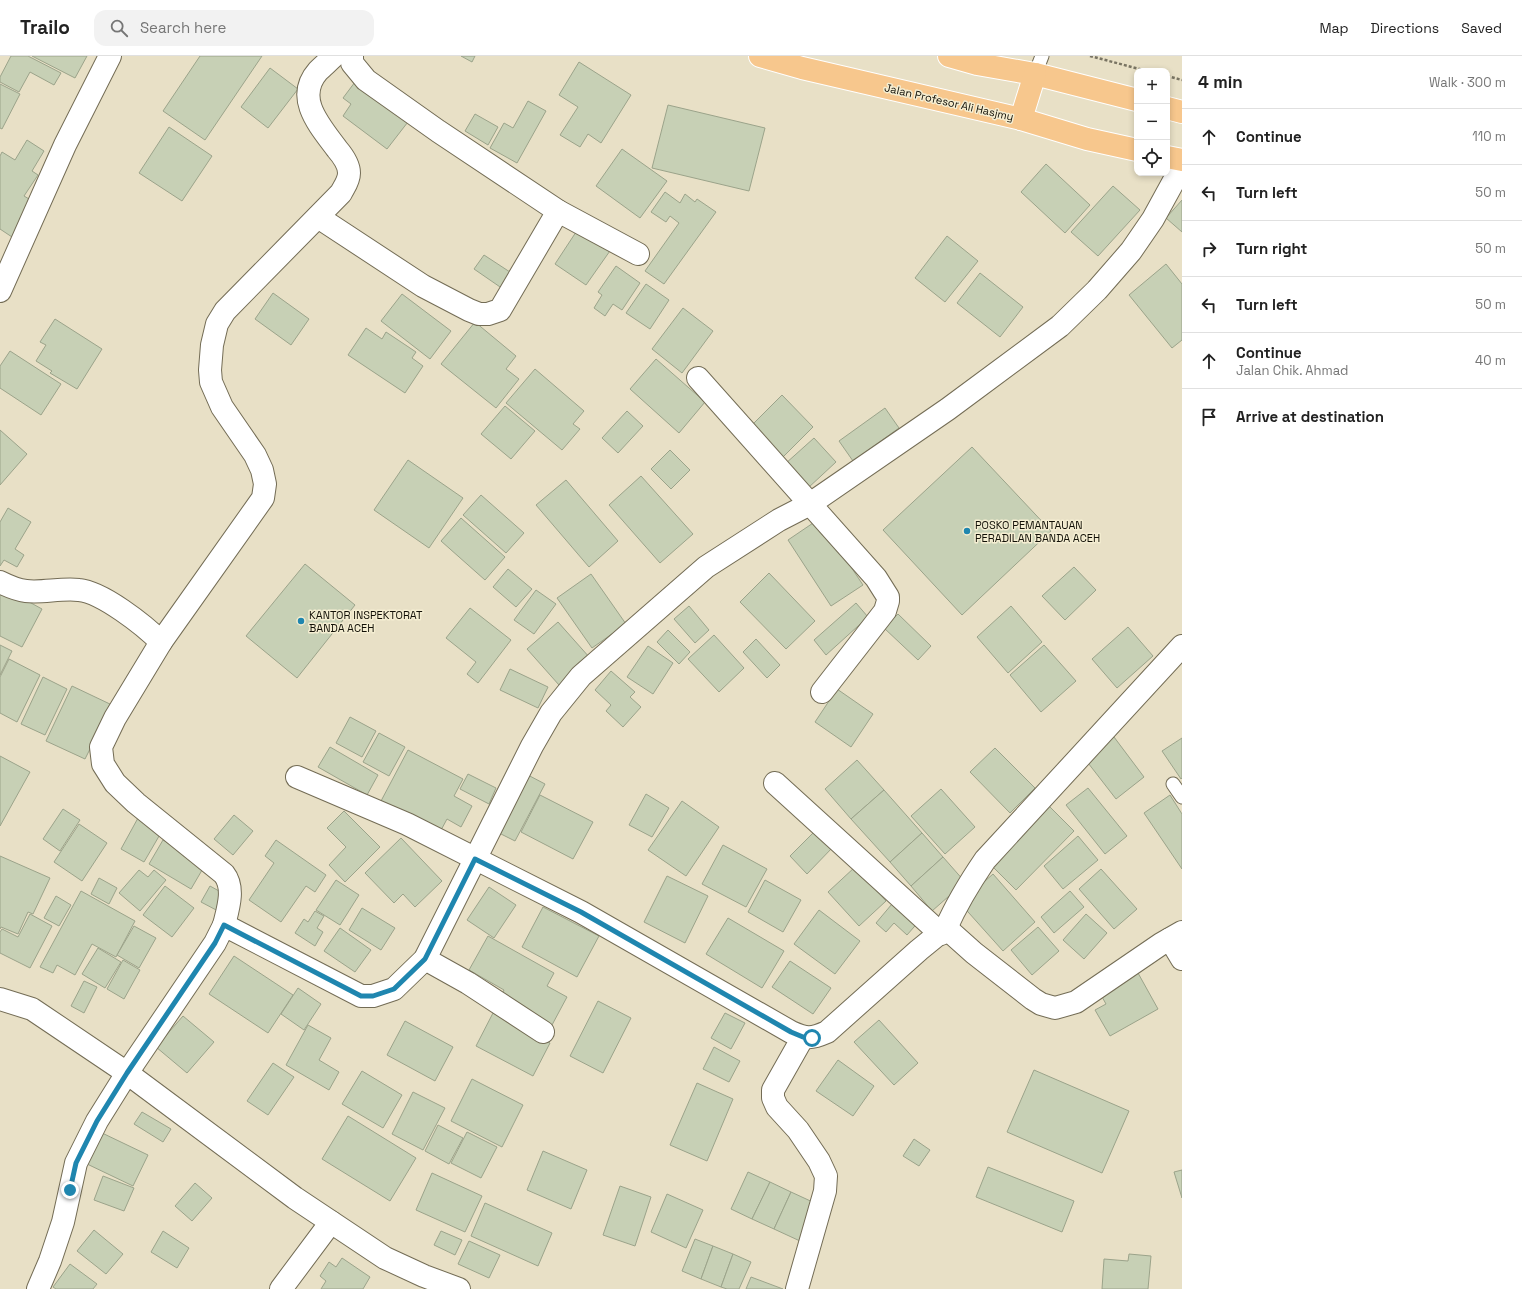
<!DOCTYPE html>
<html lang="en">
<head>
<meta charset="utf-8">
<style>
  body { margin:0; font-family:"Space Grotesk",sans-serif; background:#f2f2f2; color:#222 }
  .controls { position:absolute; right:12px; top:12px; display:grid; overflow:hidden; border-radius:8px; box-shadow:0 2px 6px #0003 }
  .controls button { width:36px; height:36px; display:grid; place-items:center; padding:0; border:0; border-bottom:1px solid #e0e0e0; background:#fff; color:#222; font:20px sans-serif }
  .stop { position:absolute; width:12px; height:12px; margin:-9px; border:3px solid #1f86af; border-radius:50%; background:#fff }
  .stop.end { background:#1f86af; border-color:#fff; box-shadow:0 1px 4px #0008 }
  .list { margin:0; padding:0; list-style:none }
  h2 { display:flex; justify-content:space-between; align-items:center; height:52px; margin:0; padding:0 16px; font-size:17px }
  h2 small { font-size:13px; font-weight:400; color:#767676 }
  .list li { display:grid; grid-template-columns:26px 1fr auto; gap:12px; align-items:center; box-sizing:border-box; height:56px; padding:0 16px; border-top:1px solid #e0e0e0 }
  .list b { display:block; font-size:15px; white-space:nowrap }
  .list p { margin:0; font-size:13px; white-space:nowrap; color:#767676 }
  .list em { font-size:13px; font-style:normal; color:#767676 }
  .icon { flex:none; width:22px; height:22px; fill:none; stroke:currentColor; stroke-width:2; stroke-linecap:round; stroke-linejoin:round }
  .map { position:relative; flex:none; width:1182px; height:1233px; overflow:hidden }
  header { display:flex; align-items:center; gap:24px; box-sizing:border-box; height:56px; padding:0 20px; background:#fff; border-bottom:1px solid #e0e0e0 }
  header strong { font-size:19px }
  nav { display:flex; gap:22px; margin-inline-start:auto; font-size:14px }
  .search { width:280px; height:36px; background:#f2f2f2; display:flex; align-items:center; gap:10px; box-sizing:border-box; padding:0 14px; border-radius:12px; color:#767676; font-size:15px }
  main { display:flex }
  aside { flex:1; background:#fff }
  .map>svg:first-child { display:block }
</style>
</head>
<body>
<header>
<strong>Trailo</strong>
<div class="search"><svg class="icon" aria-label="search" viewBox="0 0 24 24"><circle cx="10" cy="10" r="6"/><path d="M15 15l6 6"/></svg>Search here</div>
<nav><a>Map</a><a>Directions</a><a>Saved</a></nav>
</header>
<main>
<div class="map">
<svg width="1182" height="1233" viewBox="0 0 1182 1233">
  <rect width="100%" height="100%" fill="#e8e0c6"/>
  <g fill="#c7d0b5" stroke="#9ba38a">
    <polygon points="11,0 28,0 61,17 54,29 30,16 19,36 0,26 0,21"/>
    <polygon points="32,0 87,0 75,22"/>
    <polygon points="200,0 262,0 205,84 163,55"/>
    <polygon points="461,0 475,0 472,6"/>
    <polygon points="579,6 631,39 601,87 588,78 580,91 560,79 578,51 559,39"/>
    <polygon points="270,12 298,33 268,72 241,51"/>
    <polygon points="358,22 411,62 387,93 343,60 351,48 343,42"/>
    <polygon points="0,28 20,38 2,73 0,72"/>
    <polygon points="528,45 546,55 517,107 490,92 504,67 513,72"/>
    <polygon points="668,49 765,72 749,135 652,112"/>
    <polygon points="475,58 498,71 488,89 465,75"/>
    <polygon points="169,71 212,100 182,145 139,117"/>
    <polygon points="27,84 44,95 32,115 38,119 24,140 34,146 12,181 0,173 0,100 2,96 15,104"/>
    <polygon points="622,93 667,125 640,162 596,130"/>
    <polygon points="1046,108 1090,149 1065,177 1021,136"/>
    <polygon points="1113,130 1140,154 1098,200 1071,176"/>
    <polygon points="665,136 680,147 685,138 695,146 697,143 716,156 664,228 645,215 679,167 670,160 666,166 651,156"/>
    <polygon points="1182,144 1182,176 1166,162"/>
    <polygon points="580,170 612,192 586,229 555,208"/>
    <polygon points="947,180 978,205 945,246 915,222"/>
    <polygon points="484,199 513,218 503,233 474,213"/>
    <polygon points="1166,208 1182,228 1182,284 1172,292 1129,239"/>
    <polygon points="616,210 640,227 622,254 613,248 605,260 594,252 602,239 598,236"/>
    <polygon points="980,217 1023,251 1000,281 957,247"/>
    <polygon points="646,228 669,244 650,273 626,257"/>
    <polygon points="273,237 309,263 291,289 255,263"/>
    <polygon points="402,238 451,275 430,303 381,265"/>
    <polygon points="683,252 713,275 682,317 652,293"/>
    <polygon points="55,263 102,293 77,333 50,317 52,315 36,305 46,289 40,286"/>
    <polygon points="475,266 516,300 506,313 519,323 496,352 441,308"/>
    <polygon points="366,272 382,283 386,276 416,296 412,302 423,310 405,337 348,299"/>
    <polygon points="10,295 61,328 41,359 0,332 0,310"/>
    <polygon points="656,303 705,346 679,377 630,333"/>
    <polygon points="535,313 584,355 573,368 580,373 562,394 506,347"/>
    <polygon points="782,339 813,371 783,401 752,369"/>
    <polygon points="505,350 535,375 511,403 481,378"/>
    <polygon points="885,352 899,372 853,405 839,385"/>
    <polygon points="627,355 643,370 618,397 602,382"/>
    <polygon points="0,374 27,398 0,429"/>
    <polygon points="814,382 836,406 808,432 785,408"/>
    <polygon points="972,391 1051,475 962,559 883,474"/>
    <polygon points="670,394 690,414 671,433 651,413"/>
    <polygon points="408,404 463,442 429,492 374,454"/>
    <polygon points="641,420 693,478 660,507 609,449"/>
    <polygon points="566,424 618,485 589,511 536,449"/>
    <polygon points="481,439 524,477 506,497 463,459"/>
    <polygon points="8,452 31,466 15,493 24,499 17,511 4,504 0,510 0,466"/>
    <polygon points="461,462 505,501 485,524 441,485"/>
    <polygon points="819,463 863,529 831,550 788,484"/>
    <polygon points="305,508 355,549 297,622 246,580"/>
    <polygon points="1074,511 1096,534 1065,564 1042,540"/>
    <polygon points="508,513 532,533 516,551 493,531"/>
    <polygon points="769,517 815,565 786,593 740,546"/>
    <polygon points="591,518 626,568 592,592 557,542"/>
    <polygon points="0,530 42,553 22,591 0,580"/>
    <polygon points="536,534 556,548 534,578 514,564"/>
    <polygon points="856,547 868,561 826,599 814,584"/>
    <polygon points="689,550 709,574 695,587 674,563"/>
    <polygon points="1011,550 1042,586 1008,617 977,581"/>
    <polygon points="470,552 511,584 478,627 467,618 476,606 446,582"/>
    <polygon points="898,558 931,590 918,604 884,572"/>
    <polygon points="558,566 590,602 559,629 527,593"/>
    <polygon points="1128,571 1153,600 1117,632 1092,603"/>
    <polygon points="668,574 690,596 679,608 657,586"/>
    <polygon points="714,579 744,612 719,636 688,603"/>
    <polygon points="756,583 780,609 767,622 743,596"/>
    <polygon points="0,589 12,595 0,619"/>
    <polygon points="1044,589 1076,625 1041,656 1010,619"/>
    <polygon points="648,590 673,607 653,638 627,621"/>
    <polygon points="9,603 40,619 17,666 0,657 0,621"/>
    <polygon points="510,613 548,631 538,652 500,634"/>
    <polygon points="611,615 635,636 630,641 641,651 623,671 606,655 611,649 595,634"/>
    <polygon points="43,621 67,633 45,679 21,668"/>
    <polygon points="72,630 112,649 85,703 46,685"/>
    <polygon points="837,633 873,658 851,691 815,666"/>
    <polygon points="350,661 376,675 362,701 336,687"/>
    <polygon points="379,677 405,691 389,720 363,706"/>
    <polygon points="1114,681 1144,721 1116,743 1085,703"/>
    <polygon points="1182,682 1182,722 1181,723 1162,695"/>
    <polygon points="330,691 378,719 367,739 318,711"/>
    <polygon points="995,692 1035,732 1010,757 970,716"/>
    <polygon points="408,694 463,723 454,740 472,750 461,771 447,763 440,776 381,745"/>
    <polygon points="0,700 30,716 0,770"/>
    <polygon points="857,704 884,734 851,763 825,733"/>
    <polygon points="468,718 496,732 489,748 460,733"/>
    <polygon points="526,718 545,728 515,785 495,775"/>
    <polygon points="1088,732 1127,780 1105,798 1066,749"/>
    <polygon points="941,733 975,771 945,798 911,760"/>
    <polygon points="884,734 922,777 890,806 851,763"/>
    <polygon points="646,738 669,752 652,781 629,769"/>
    <polygon points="540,739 593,766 573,803 521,776"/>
    <polygon points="1170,739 1182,758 1182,813 1144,757"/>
    <polygon points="682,745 719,771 686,820 648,794"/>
    <polygon points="1046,747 1074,775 1016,834 988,806"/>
    <polygon points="63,753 80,764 60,795 43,783"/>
    <polygon points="344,755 380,791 345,826 329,809 346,791 327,772"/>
    <polygon points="234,759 253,775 233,799 214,783"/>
    <polygon points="138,762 162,775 144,806 121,793"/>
    <polygon points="79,768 107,787 82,825 54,806"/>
    <polygon points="816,774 833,791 807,818 790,800"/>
    <polygon points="922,777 943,801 911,830 890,806"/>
    <polygon points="1078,780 1098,804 1063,833 1044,810"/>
    <polygon points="401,782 442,825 415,851 403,838 394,847 365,817"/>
    <polygon points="163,784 205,809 191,833 149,808"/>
    <polygon points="276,784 326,819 315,836 306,830 281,866 249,844 274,807 265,800"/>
    <polygon points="723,789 767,813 746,851 702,828"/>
    <polygon points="0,800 50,822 33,858 28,856 18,878 1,871 0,873"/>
    <polygon points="943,801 965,826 932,855 911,830"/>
    <polygon points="855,811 886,845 859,870 828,836"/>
    <polygon points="1101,813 1137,853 1114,873 1079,833"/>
    <polygon points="139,814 148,821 154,814 166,824 140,855 119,837"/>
    <polygon points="993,818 1035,866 1003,895 960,847"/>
    <polygon points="667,820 708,840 685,887 644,866"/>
    <polygon points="99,822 117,832 109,848 91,838"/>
    <polygon points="336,824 359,839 340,869 316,854"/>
    <polygon points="765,824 801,844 783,876 748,856"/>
    <polygon points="165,830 194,852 172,881 143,859"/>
    <polygon points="210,830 228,840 220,856 201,846"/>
    <polygon points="489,831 516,849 494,882 467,864"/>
    <polygon points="81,835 135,865 116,901 92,888 75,919 57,909 53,917 40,911"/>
    <polygon points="1070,835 1084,851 1054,877 1041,861"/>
    <polygon points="56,840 71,849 59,870 44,862"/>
    <polygon points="897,842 921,863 907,879 894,867 886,876 876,867"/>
    <polygon points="543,851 599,880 577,921 522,891"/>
    <polygon points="362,852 395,872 381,894 349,874"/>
    <polygon points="819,854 860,885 835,918 794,888"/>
    <polygon points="315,855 324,860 317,872 323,876 315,890 295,877 304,863 308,866"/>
    <polygon points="30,858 52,870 30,912 0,897 0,876 2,873 18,881"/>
    <polygon points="1086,858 1107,877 1084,903 1063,884"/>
    <polygon points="728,862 784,895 762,932 706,898"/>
    <polygon points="134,870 156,882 139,912 117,899"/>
    <polygon points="1038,871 1059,895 1032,919 1011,894"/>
    <polygon points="340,872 371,894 355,916 324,895"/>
    <polygon points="488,880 554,917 547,930 567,941 552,969 501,940 504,934 469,914"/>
    <polygon points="98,892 121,906 105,932 82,918"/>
    <polygon points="234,900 293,939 268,977 209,938"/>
    <polygon points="123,904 140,914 124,943 107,933"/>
    <polygon points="790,905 831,932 813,958 772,931"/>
    <polygon points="1138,917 1158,953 1110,980 1095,954 1106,948 1101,939"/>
    <polygon points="84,925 97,931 84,957 71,950"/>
    <polygon points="298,932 321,948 304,974 281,958"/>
    <polygon points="598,945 631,962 603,1017 570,1000"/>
    <polygon points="493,957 550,987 533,1020 476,990"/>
    <polygon points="725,957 745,967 731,993 711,982"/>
    <polygon points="183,960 214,986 187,1017 156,991"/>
    <polygon points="879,964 918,1007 894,1029 854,986"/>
    <polygon points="405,965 453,991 435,1025 387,999"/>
    <polygon points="308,969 331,982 319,1004 339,1016 329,1034 286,1009"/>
    <polygon points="714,991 740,1005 729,1026 703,1013"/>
    <polygon points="838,1004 874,1030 853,1060 816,1035"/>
    <polygon points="273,1007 294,1021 268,1059 247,1045"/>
    <polygon points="1034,1014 1129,1055 1102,1117 1007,1076"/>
    <polygon points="362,1015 402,1039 383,1072 342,1048"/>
    <polygon points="472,1023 523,1049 502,1091 451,1065"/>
    <polygon points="697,1027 733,1043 707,1105 670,1089"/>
    <polygon points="413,1036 445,1052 423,1094 392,1078"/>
    <polygon points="142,1056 171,1073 163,1086 134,1068"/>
    <polygon points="348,1060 416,1102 390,1145 322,1103"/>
    <polygon points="438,1069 463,1082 449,1108 425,1095"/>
    <polygon points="100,1076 148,1099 133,1130 85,1107"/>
    <polygon points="467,1076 497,1091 481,1122 451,1107"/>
    <polygon points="914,1083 930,1094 919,1110 903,1100"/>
    <polygon points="543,1095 587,1114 571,1153 527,1134"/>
    <polygon points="988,1111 1074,1145 1062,1176 976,1141"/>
    <polygon points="1182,1114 1182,1142 1174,1116"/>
    <polygon points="748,1116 770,1126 752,1163 731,1153"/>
    <polygon points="432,1117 482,1140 465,1176 416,1154"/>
    <polygon points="103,1120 134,1132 124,1155 94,1144"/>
    <polygon points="770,1126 791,1136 774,1173 752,1163"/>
    <polygon points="195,1127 212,1142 192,1165 175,1150"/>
    <polygon points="620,1130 651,1141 635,1190 603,1179"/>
    <polygon points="791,1136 817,1148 800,1185 774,1173"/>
    <polygon points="667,1138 703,1154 686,1192 651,1176"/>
    <polygon points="485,1147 552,1177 538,1210 471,1180"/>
    <polygon points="94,1174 123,1198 106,1218 77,1195"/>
    <polygon points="163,1175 189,1192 177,1212 151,1196"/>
    <polygon points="441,1175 462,1184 455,1199 434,1189"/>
    <polygon points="695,1183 713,1190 701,1223 682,1215"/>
    <polygon points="469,1185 500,1199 489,1222 458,1208"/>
    <polygon points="713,1190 733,1198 721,1231 701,1223"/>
    <polygon points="733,1198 751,1206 739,1233 727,1233 721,1231"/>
    <polygon points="1129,1198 1151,1200 1148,1233 1102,1233 1104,1203 1128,1205"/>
    <polygon points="342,1202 370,1221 363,1233 321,1233 326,1225 320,1220 329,1206 336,1211"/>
    <polygon points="70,1208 97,1228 93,1233 56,1233 53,1231"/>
    <polygon points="751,1221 783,1233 746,1233"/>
  </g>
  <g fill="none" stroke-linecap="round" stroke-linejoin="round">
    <defs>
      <g id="service">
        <polyline points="1035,18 1042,0"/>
        <polyline points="1173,728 1182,741"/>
      </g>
      <g id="minor">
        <polyline points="352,0 352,7 366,24 438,75 558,155 638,198"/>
        <polyline points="318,161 423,230 469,254 479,258 488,258 500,254 558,155"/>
        <polyline points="0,235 65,89 110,0"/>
        <polyline points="698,322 876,522 888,541 888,545 885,555 822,636"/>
        <path d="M 0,526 C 8,530 17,534 26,535 C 42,537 61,532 79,534 C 102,536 144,569 161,586"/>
        <path d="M 297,721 L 407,768 L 581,856 L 791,976 C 807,983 811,983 827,976 L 919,894 L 946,872 L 974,897 L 1033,943 L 1041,948 L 1055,952 L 1076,946 L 1161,888 L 1182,876"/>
        <polyline points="775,727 941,878"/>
        <path d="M 224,869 C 228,853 235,832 224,818 L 136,747 L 115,727 L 103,708 L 101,691 L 115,662 L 161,586 L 263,442 L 265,428 L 262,414 L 255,399 L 222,351 L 211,326 L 210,314 L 212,289 L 217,268 L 225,255 L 341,137 C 344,131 349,125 349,117 C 349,108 343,100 337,93 C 320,70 294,42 318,15 C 323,10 329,5 334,0"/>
        <path d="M 946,872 C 957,847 970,826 985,804 L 1182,590"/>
        <polyline points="1170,883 1182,903"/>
        <polyline points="425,903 468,927 543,976"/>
        <polyline points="0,943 32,953 127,1017 295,1142 385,1202 424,1220 459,1233"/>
        <polyline points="38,1233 50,1205 63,1166 76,1107 97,1065 127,1017 215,887 224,869 361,940 373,940 394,933 425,903 532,690 551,657 581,620 706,511 779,464 810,448 948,353 1060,270 1097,234 1131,195 1153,163 1182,110"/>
        <polyline points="281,1233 331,1166"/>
        <polyline points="797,1233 825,1135 826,1120 819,1105 798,1074 777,1051 773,1042 773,1034 803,981"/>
      </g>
      <g id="primary">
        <polyline points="760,0 802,12 1021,63 1087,83 1137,94"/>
        <polyline points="949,0 977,8 1035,18 1137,44"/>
        <polyline points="1167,52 1182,56"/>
        <polyline points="1021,63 1035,18"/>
        <polyline points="1167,101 1182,104"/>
      </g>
    </defs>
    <use href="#service" stroke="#736c55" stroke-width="15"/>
    <use href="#minor" stroke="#736c55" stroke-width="24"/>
    <use href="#primary" stroke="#fff" stroke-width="24"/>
    <g stroke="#797463" stroke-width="2.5" stroke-dasharray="3 2" stroke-linecap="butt">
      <polyline points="1090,0 1147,15"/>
      <polyline points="1167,20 1182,24"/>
    </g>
    <use href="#service" stroke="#fff" stroke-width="13"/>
    <use href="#minor" stroke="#fff" stroke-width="22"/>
    <use href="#primary" stroke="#f7c78d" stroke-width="22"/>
  </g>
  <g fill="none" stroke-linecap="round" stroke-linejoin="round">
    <polyline stroke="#1f86af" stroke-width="5" points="70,1134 76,1107 97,1065 127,1017 215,887 224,869 361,940 373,940 394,933 425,903 475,803 581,856 791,976 803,981 812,982"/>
  </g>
  <g fill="#1f86af" stroke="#f5eed2" stroke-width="1.5">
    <circle cx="967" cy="475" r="4"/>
    <circle cx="301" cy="565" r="4"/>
  </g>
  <g text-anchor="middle" stroke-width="3" stroke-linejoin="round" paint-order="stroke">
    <g font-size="11" fill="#110f06" stroke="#f5eed2">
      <text transform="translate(949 46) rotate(13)" y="4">Jalan Profesor Ali Hasjmy</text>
    </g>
    <g font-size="11" fill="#110f06" stroke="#f5eed2" text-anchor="start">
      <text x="975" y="473">POSKO PEMANTAUAN<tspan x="975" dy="13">PERADILAN BANDA ACEH</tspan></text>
      <text x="309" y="563">KANTOR INSPEKTORAT<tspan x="309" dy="13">BANDA ACEH</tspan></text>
    </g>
  </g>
</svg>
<div class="controls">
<button>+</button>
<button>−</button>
<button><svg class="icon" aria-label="locate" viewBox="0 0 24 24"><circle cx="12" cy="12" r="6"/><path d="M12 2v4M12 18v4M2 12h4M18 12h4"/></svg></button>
</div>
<div class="stop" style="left:812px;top:982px"></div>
<div class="stop end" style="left:70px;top:1134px"></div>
</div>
<aside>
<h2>4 min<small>Walk · 300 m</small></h2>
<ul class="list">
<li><svg class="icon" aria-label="ahead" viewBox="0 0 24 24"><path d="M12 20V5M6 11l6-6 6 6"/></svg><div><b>Continue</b></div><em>110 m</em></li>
<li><svg class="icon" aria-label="left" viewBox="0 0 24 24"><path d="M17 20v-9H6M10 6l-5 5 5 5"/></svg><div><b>Turn left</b></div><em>50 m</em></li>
<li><svg class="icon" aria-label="right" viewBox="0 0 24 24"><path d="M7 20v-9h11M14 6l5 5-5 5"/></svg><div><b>Turn right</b></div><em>50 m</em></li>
<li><svg class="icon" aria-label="left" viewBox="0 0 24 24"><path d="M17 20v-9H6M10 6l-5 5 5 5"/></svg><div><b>Turn left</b></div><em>50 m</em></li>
<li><svg class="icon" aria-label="ahead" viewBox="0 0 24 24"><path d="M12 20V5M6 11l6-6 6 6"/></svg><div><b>Continue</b><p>Jalan Chik. Ahmad</p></div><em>40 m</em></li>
<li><svg class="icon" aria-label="arrive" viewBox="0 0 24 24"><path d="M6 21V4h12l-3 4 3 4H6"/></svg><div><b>Arrive at destination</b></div></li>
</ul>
</aside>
</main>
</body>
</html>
